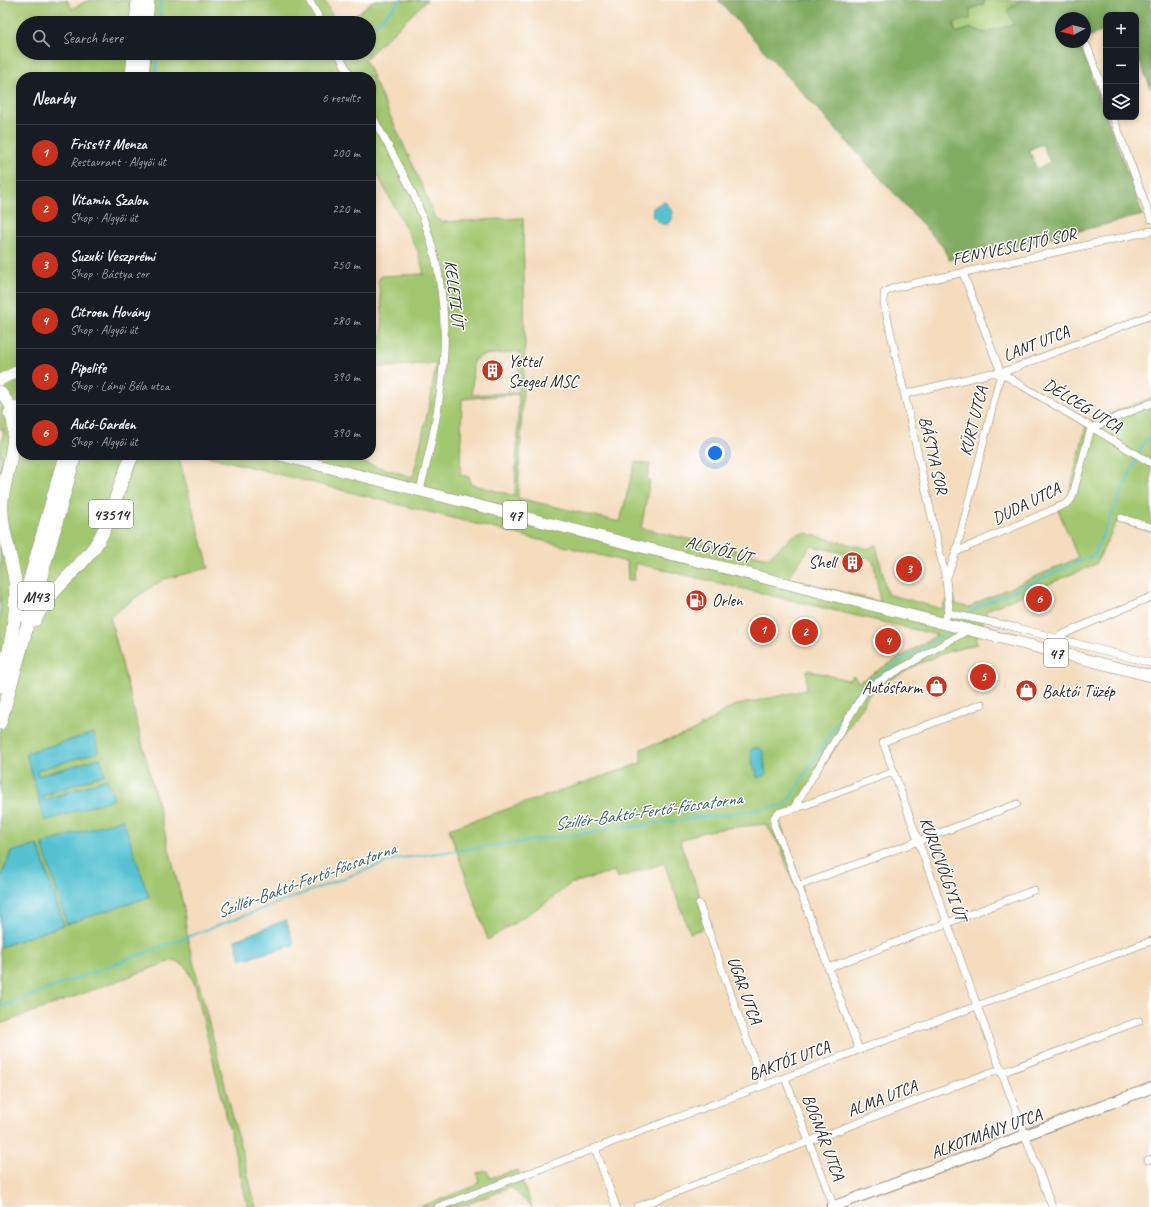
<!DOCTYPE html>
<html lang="en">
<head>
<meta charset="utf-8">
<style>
  body { margin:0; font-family:Caveat,sans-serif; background:#242831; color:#f1f3f6 }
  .controls { position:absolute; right:12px; top:12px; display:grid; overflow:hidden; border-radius:8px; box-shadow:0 2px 6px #0003 }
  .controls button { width:36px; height:36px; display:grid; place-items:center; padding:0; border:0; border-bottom:1px solid #363941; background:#171b24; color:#f1f3f6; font:20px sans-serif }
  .compass { position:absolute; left:1055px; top:12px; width:36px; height:36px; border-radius:50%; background:#171b24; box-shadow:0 2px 6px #0003; rotate:263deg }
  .you { position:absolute; left:715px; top:453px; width:14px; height:14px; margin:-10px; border:3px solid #fff; border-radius:50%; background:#1a73e8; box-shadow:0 0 0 6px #1a73e833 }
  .badge { display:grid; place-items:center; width:26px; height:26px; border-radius:50%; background:#c8321e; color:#fff; font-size:13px; font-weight:700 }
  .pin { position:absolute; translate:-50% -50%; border:2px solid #fff; box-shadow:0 1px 4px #0006 }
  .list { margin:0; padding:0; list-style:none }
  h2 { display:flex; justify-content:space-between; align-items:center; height:52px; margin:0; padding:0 16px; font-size:17px }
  h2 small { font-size:13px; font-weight:400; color:#9ea1a6 }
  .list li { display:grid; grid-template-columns:26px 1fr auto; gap:12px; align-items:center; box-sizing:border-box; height:56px; padding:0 16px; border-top:1px solid #363941 }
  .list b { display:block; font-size:15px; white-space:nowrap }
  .list p { margin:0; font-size:13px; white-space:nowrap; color:#9ea1a6 }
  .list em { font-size:13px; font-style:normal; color:#9ea1a6 }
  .icon { flex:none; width:22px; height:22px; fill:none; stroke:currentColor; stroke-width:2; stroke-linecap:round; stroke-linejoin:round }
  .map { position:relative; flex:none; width:1151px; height:1207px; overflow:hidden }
  .search { position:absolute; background:#171b24; box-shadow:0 2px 6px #0003; left:16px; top:16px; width:360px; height:44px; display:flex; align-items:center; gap:10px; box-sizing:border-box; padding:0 14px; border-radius:22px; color:#9ea1a6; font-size:15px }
  .panel { position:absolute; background:#171b24; box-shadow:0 2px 6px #0003; left:16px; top:72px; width:360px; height:388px; border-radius:16px }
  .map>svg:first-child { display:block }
</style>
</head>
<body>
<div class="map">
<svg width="1151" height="1207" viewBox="0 0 1151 1207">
  <rect width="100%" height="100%" fill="#fff"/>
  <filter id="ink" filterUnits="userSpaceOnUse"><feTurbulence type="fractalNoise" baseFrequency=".025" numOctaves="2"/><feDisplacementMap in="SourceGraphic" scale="8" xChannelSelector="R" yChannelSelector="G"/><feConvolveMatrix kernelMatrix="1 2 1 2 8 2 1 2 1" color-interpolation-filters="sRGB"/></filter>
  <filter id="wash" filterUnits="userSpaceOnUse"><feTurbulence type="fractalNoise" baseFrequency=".012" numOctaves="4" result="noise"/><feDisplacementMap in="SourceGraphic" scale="16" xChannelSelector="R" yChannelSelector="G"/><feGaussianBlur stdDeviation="0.9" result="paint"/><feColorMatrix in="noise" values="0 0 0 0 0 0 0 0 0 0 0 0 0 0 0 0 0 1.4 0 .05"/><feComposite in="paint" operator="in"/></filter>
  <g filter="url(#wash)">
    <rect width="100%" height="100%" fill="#f4dcbd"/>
    <g fill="#a3c770" stroke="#67794e" fill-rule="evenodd">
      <path d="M 0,0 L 67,0 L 72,9 L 88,0 L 324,0 L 336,23 L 23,23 L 23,53 L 369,53 L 369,23 L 346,23 L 374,0 L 427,0 L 365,59 C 387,112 414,164 435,218 L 442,222 L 523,218 L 525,344 L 518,498 L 620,522 L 635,462 L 650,464 L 647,479 L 650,480 L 641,528 L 764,557 L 769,557 L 794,535 L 805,533 L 868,549 L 876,544 L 887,594 L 942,609 L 944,603 L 953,594 L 956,604 L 970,608 L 978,602 L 1078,558 L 1056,505 L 1068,499 L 1087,422 L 1151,398 L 1151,531 L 1117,521 L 1096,564 L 987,610 L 976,641 L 977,644 L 947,652 L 918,664 L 872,690 L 798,806 L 799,811 L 779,819 L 803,891 L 797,893 L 781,848 L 766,824 C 742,827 699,828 680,842 L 711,926 L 690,933 L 664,863 L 617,878 L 614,871 L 570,884 L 548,901 L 488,940 L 449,829 L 641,763 L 641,749 L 692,732 L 733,706 L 806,690 L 807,670 L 848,680 L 853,676 L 859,682 L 937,635 L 635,563 L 634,580 L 628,580 L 627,562 L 203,455 L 336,455 L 413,477 L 431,397 L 436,363 L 371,368 L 371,353 C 389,338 381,301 378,281 L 381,276 L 424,274 L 418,251 L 371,163 L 371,77 L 21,77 L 21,455 L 178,455 L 209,568 L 164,579 L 136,597 L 110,617 L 183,904 L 188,941 L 256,1207 L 248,1207 L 195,985 L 186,966 L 174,960 L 0,1024 L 0,947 L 64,925 L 38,846 L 11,852 L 0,879 L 0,448 L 4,430 L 0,429 ZM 520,352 L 518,392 L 472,395 L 473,361 L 483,355 ZM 519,394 L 515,496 L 470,484 L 469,477 L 460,475 L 462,399 ZM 811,546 L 869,558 L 874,563 L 880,602 L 788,578 Z"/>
      <polygon points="984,0 1021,0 1007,10 1014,24 984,33 972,28 956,33 953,22 970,19 970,9 984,4"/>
      <polygon points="518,1170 532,1207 511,1187 460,1207 419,1207 476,1186 479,1182 477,1173 487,1171 490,1178"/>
    </g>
    <path fill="#82ac62" stroke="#566c46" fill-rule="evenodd" d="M 718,0 L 984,0 L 984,4 L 970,9 L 970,19 L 953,23 L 956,33 L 972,28 L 984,33 L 1014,24 L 1007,10 L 1021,0 L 1151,0 L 1151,89 L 1136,52 L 1136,15 L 1106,15 L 1106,30 L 1085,38 L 1085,18 L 1061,18 L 1061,42 L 1079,42 L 1143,215 L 1039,241 L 949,260 L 943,247 ZM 1042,144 L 1050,162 L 1037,169 L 1029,150 Z"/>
    <g fill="#57c2d1" stroke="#41767e">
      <path d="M 662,202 L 665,202 C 673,212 676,212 668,224 L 662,224 L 652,216 L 653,208 Z"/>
      <polygon points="94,733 98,752 41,769 37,771 38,776 100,758 105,774 42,796 44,800 107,779 114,799 45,821 26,753"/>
      <polygon points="754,748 759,748 763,751 766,775 757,778 756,769 754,769 750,751"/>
      <polygon points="123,819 149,897 67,924 42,844"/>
      <polygon points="38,845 64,925 0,947 0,879 11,852"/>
      <polygon points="286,920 294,945 241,960 235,940"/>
    </g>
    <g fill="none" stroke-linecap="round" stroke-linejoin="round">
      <g stroke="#57c2d1" stroke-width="2">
        <polyline points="159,23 161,0"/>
        <polyline points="369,31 401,0"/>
        <polyline points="156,77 158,53"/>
        <polyline points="1139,453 1146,439 1151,438"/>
        <polyline points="967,615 975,608 1094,555 1137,457"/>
        <polyline points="0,1007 395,859 770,808 786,804 860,687 951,630"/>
      </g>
    </g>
  </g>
  <g filter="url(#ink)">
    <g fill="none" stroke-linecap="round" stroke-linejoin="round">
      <defs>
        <g id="street">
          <polyline points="309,0 322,23"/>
          <polyline points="1087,46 1106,97"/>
          <polyline points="338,53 351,77"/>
          <path d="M 371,114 C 387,144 405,174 418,205 C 459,304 446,390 420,490"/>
          <polyline points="1113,117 1151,219"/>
          <polyline points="1001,373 1151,463"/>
          <polyline points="905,394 991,373 1001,373 1151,315"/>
          <polyline points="1121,518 1151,527"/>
          <polyline points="956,552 1068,503 1072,498 1091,428 1151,403"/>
          <polyline points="946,580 956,552 1001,373 963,273"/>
          <polyline points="948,613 1014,627 1151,663"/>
          <polyline points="944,624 949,607 946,580 884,303 884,293 893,288 1151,231"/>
          <polyline points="1053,652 1057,639 1061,635 1151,597"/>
          <polyline points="982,704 883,742 977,1006 1052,1207"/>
          <polyline points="793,809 865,691 871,686 968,630"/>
          <polyline points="798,886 1017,804"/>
          <polyline points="699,904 763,1085"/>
          <polyline points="828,968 1034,890"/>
          <polyline points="859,1050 788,858 774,825 774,818 778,813 800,807 893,772"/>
          <polyline points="785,1078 834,1207"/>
          <polyline points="595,1148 616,1207"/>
          <polyline points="1148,1160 1151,1159"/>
          <polyline points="438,1207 1151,941"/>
          <polyline points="637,1207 994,1071 1006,1071 1139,1021"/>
        </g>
        <polyline id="secondary" points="832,1207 1151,1088"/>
        <g id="primary">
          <polyline points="0,380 16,372 21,371"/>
          <polyline points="0,391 10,405 21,410"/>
          <polyline points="279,455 1151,676"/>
        </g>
        <g id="highway">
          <polyline points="136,23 138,0"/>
          <polyline points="146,23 148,0"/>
          <polyline points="132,77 134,53"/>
          <polyline points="142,77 144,53"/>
          <polyline points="20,615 65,455"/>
          <path d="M 35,620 C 49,590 77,572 95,546 C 114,518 117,484 133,455"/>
          <path d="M 8,657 C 12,632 18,606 15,581 C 11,553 0,528 2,500 C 4,479 22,429 10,413"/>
          <polyline points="0,686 10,649"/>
          <polyline points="0,723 75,455"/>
        </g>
      </defs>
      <use href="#street" stroke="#908474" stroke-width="8"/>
      <use href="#secondary" stroke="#908474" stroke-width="12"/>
      <use href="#primary" stroke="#908474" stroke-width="12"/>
      <use href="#highway" stroke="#908474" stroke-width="14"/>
      <use href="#street" stroke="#fff" stroke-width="7"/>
      <use href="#secondary" stroke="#fff" stroke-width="10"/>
      <use href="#primary" stroke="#fff" stroke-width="11"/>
      <use href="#highway" stroke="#fff" stroke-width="13"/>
    </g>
  </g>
  <defs>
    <symbol id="building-disc" viewBox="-11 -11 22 22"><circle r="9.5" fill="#c8321e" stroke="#fff"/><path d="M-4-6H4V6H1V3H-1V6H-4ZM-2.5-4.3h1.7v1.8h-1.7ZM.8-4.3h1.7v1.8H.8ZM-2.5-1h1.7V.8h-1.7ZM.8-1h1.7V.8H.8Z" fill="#fff"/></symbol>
    <symbol id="fuel-disc" viewBox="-11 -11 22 22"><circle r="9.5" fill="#c8321e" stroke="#fff"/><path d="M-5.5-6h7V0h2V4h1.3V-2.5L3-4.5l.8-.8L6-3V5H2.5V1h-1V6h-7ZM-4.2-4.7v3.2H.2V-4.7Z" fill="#fff"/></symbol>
    <symbol id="shop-disc" viewBox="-11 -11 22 22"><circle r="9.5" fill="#c8321e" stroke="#fff"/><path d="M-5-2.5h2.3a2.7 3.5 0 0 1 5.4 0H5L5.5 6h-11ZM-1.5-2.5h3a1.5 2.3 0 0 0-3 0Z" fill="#fff"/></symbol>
  </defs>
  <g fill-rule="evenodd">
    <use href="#building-disc" x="480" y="358" width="25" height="25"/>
    <use href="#building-disc" x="840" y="550" width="25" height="25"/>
    <use href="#fuel-disc" x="684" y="588" width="25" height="25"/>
    <use href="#shop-disc" x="924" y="674" width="25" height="25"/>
    <use href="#shop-disc" x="1014" y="678" width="25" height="25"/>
  </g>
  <g text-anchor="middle" stroke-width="3" stroke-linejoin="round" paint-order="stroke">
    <g fill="#fff" stroke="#6b6b6b" stroke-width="1">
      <rect x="89" y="500" width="44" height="28" rx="3"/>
      <rect x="503" y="501" width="24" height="28" rx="3"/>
      <rect x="18" y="582" width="36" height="28" rx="3"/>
      <rect x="1044" y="639" width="24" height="28" rx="3"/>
    </g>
    <g font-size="16" font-weight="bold" fill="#2b2b2b">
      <text x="111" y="520">43514</text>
      <text x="515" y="521">47</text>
      <text x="36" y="602">M43</text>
      <text x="1056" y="659">47</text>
    </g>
    <g font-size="17" fill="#2b2b2b" stroke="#fff">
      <text transform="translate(1014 246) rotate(-12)" y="6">FENYVESLEJTŐ SOR</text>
      <text transform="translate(455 294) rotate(83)" y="6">KELETI ÚT</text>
      <text transform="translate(1036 343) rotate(-22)" y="6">LANT UTCA</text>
      <text transform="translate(1083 405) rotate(31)" y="6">DÉLCEG UTCA</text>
      <text transform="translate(973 421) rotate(-76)" y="6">KÜRT UTCA</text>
      <text transform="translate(934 455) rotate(77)" y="6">BÁSTYA SOR</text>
      <text transform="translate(1026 503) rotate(-26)" y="6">DUDA UTCA</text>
      <text transform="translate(719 549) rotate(14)" y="6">ALGYŐI ÚT</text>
      <text transform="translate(944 869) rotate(70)" y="6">KURUCVÖLGYI ÚT</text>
      <text transform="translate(745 990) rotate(70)" y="6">UGAR UTCA</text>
      <text transform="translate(789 1060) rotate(-20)" y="6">BAKTÓI UTCA</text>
      <text transform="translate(882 1098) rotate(-21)" y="6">ALMA UTCA</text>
      <text transform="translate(986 1133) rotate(-20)" y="6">ALKOTMÁNY UTCA</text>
      <text transform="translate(824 1137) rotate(69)" y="6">BOGNÁR UTCA</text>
    </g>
    <g font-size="17" fill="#2b2b2b" stroke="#fff" text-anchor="start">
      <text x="508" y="367">Yettel<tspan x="508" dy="20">Szeged MSC</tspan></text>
      <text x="836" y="568" text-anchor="end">Shell</text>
      <text x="712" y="606">Orlen</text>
      <text x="922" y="693" text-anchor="end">Autósfarm</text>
      <text x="1042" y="697">Baktói Tüzép</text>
    </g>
    <g font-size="18" font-style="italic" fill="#3a6065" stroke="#fff">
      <text transform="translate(648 811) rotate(-8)" y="6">Szillér-Baktó-Fertő-főcsatorna</text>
      <text transform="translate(306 880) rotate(-20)" y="6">Szillér-Baktó-Fertő-főcsatorna</text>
    </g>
  </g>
</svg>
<div class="controls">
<button>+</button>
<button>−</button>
<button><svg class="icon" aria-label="layers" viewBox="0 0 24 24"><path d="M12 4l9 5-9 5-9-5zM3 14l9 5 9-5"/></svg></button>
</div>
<svg class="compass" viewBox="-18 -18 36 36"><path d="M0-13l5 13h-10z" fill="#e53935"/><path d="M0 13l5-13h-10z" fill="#9ea1a6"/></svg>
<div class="you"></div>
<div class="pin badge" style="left:763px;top:630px">1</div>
<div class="pin badge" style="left:805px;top:632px">2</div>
<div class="pin badge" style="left:909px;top:569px">3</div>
<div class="pin badge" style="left:888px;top:641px">4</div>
<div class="pin badge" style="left:983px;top:677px">5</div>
<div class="pin badge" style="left:1039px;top:599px">6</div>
<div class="search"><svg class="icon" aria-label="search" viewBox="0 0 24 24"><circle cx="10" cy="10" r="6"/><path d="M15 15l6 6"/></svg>Search here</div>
<section class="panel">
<h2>Nearby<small>6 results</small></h2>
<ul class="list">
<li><span class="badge">1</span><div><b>Friss47 Menza</b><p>Restaurant · Algyői út</p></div><em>200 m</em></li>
<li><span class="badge">2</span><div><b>Vitamin Szalon</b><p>Shop · Algyői út</p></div><em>220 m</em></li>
<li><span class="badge">3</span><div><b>Suzuki Veszprémi</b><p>Shop · Bástya sor</p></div><em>250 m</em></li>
<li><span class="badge">4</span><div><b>Citroen Hovány</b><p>Shop · Algyői út</p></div><em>280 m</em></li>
<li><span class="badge">5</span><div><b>Pipelife</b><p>Shop · Lányi Béla utca</p></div><em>390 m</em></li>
<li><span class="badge">6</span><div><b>Autó-Garden</b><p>Shop · Algyői út</p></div><em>390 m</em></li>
</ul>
</section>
</div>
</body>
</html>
